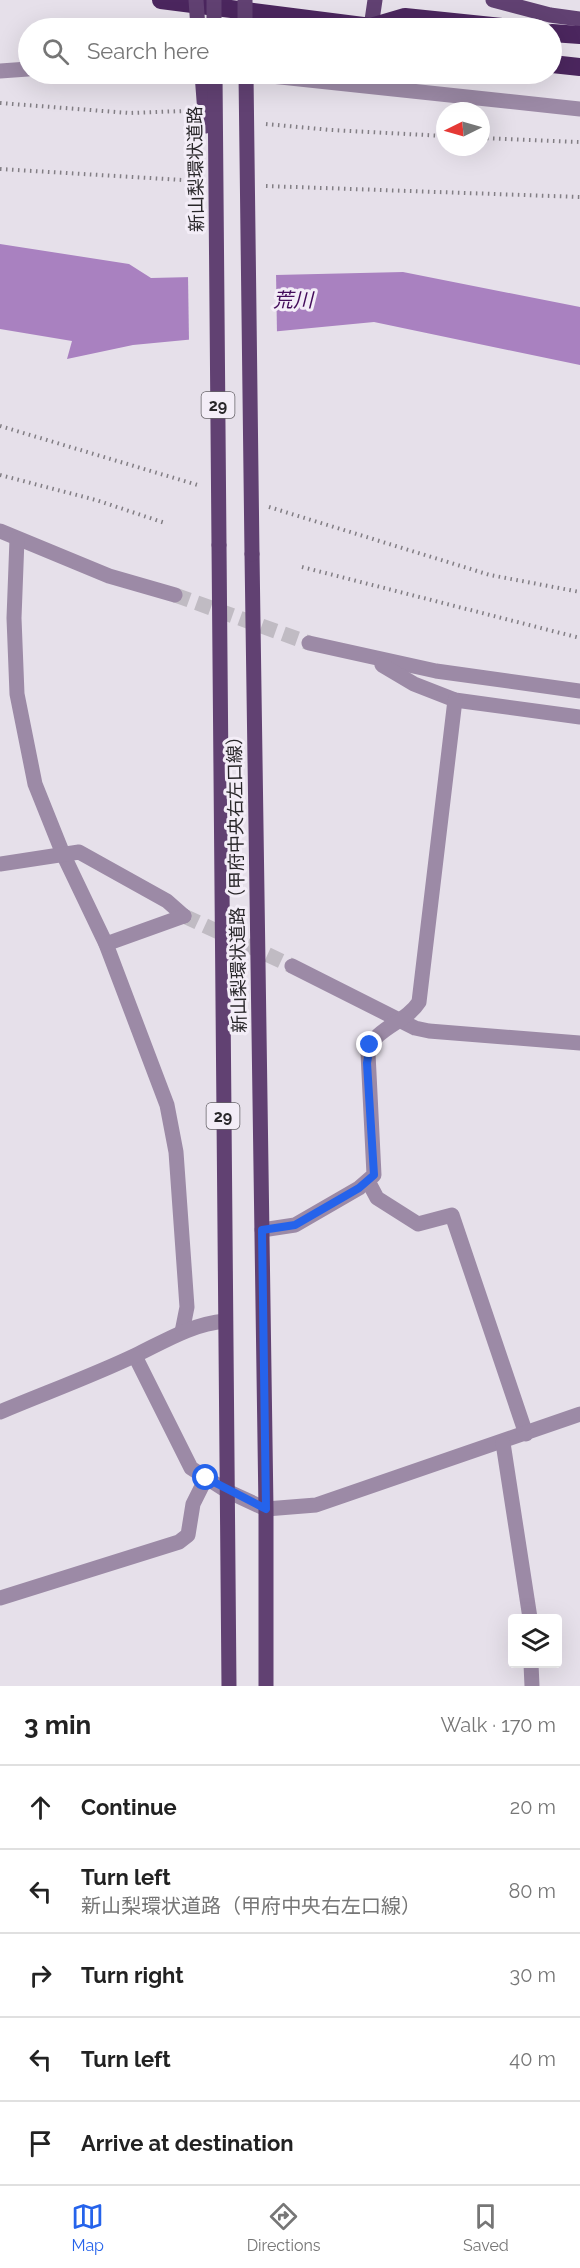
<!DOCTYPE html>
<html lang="en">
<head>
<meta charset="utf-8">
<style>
  body { margin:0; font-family:Raleway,"Noto Sans JP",sans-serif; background:#f2f2f2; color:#222 }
  .controls { position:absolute; right:18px; bottom:18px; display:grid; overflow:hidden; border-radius:6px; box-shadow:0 6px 24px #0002 }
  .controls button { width:54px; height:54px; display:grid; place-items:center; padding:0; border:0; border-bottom:2px solid #e0e0e0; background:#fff; color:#222; font:30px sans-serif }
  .compass { position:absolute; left:436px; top:102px; width:54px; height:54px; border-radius:50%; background:#fff; box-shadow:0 6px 24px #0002; rotate:265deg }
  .stop { position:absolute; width:18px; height:18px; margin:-14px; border:4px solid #2563eb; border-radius:50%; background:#fff }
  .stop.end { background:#2563eb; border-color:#fff; box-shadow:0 2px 6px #0008 }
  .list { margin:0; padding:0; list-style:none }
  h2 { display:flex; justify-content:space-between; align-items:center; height:78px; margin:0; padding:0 24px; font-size:26px }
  h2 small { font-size:20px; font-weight:400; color:#767676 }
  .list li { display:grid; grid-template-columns:39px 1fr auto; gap:18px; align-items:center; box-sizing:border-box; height:84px; padding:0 24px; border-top:2px solid #e0e0e0 }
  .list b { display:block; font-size:22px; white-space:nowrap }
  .list p { margin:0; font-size:20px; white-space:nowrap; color:#767676 }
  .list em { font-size:20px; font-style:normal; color:#767676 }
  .icon { flex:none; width:33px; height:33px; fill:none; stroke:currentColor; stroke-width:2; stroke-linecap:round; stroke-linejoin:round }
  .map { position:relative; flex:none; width:580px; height:1686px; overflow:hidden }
  .search { position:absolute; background:#fff; box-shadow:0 6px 24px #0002; left:18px; right:18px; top:18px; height:66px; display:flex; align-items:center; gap:15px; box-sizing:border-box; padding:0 21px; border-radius:33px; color:#767676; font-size:22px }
  .sheet { height:498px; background:#fff }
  nav { display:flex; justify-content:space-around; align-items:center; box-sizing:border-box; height:84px; border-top:2px solid #e0e0e0; background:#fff; font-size:16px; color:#767676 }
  nav a { display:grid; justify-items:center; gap:3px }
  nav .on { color:#2563eb }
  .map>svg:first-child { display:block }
</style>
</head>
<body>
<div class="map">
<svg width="580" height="1686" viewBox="0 0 580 1686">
  <rect width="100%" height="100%" fill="#e6e0ea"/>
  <polygon fill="#a981c0" points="0,244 129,264 151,278 403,272 580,307 580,365 374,322 133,345 67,359 72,341 0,329"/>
  <polygon fill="#e6e0ea" points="276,272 277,334 189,342 188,275"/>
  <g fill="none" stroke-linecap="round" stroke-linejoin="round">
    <g stroke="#c0bbc3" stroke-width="15" stroke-dasharray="15 8" stroke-linecap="butt">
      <polyline points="175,595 309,643"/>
      <polyline points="184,916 292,966"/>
    </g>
    <g stroke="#827e84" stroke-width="4" stroke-dasharray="1.5 4.5" stroke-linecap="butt">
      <polyline points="0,103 129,113 185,111"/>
      <polyline points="266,124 331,130 445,136"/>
      <polyline points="481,138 580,142"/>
      <polyline points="0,169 199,181"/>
      <polyline points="266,186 580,197"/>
      <polyline points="0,426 201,486"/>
      <polyline points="0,475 96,500 165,523"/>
      <polyline points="269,507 490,575 580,592"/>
      <polyline points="302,567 580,638"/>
    </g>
    <g stroke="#9c8aa6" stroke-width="15">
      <polyline points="0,71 28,69"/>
      <polyline points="252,74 580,109"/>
      <polyline points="0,531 109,576 175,595"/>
      <polyline points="17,539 14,618 17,694 35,784 63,854 106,944 167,1105 176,1152 187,1307 182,1332"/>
      <polyline points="309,643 436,671 580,691"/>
      <polyline points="382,665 414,684 455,700 580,717"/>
      <polyline points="0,864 79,852 167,901 184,916"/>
      <polyline points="106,944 184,916"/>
      <polyline points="292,966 415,1028 429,1031 580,1043"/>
      <polyline points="368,1181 377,1198 418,1224 452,1215 526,1434"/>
      <path d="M 262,1230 L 295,1225 L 359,1188 L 374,1175 L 368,1053 C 374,1027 405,1024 419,1002 L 455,700"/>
      <polyline points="135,1356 191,1468 227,1491 266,1509 316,1505 580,1414"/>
      <path d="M 0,1412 C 45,1393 92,1376 136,1355 C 165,1341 192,1324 225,1321"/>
      <polyline points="503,1443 530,1618"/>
      <polyline points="0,1598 179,1542 188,1535 193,1504 206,1478"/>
      <polyline points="531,1664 532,1686"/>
    </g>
    <g stroke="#614172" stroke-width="15">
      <polyline points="493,0 550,15 580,19"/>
      <polyline points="371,27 375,0"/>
      <polyline points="219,545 229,1686"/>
      <polyline points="252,554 266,1509 266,1686"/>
    </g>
    <g stroke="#4b265e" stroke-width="18">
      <polyline points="161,0 371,27 405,17 511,28"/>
      <polyline points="552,33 580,35"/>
      <polyline points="552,64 580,67"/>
    </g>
    <g stroke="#614172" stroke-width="15">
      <polyline points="196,0 198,28"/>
      <polyline points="214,0 214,28"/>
      <polyline points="245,0 245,28"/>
      <polyline points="202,74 206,126"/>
      <polyline points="215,74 219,545"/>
      <polyline points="246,74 252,554"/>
    </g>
  </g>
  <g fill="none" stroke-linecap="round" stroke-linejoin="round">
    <polyline stroke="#2563eb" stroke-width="8" points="206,1478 266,1509 262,1230 295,1225 359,1188 374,1175 367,1063 370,1045"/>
  </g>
  <g text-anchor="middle" stroke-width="6" stroke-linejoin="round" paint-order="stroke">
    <g fill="#f3edf7" stroke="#656267" stroke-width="1.5">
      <rect x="201.5" y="392" width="33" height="26" rx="4.5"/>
      <rect x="206.5" y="1103" width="33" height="26" rx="4.5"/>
    </g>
    <g font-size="16" font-weight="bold" fill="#282629">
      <text x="218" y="411">29</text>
      <text x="223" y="1122">29</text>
    </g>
    <g font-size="18" fill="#282629" stroke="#f3edf7">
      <text transform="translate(196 169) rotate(-91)" y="6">新山梨環状道路</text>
      <text transform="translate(237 880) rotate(-91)" y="6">新山梨環状道路（甲府中央右左口線）</text>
    </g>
    <g font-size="20" font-style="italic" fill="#430c5a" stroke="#f3edf7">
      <text x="293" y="307">荒川</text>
    </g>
  </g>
</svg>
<div class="controls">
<button><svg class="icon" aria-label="layers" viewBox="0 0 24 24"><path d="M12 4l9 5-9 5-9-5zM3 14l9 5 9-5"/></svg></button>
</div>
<svg class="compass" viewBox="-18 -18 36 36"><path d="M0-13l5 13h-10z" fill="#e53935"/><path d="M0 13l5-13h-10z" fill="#767676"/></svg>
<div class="stop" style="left:206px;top:1478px"></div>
<div class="stop end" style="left:370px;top:1045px"></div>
<div class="search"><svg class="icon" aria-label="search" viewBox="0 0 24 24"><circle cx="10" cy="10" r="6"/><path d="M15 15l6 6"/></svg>Search here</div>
</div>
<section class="sheet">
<h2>3 min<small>Walk · 170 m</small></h2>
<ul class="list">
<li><svg class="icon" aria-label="ahead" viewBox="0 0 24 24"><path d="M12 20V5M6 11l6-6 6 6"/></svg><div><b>Continue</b></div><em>20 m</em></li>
<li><svg class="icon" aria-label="left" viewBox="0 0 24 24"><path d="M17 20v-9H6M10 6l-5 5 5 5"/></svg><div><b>Turn left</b><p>新山梨環状道路（甲府中央右左口線）</p></div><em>80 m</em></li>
<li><svg class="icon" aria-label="right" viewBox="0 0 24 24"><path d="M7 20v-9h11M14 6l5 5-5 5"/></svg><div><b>Turn right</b></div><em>30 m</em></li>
<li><svg class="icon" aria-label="left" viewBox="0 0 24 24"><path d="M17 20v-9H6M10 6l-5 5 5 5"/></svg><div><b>Turn left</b></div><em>40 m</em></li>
<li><svg class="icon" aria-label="arrive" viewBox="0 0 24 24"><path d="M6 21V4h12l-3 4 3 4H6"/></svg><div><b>Arrive at destination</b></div></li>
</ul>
</section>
<nav>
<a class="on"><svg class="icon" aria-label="map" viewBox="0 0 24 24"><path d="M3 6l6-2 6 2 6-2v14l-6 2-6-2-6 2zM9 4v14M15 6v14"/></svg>Map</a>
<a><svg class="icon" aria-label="directions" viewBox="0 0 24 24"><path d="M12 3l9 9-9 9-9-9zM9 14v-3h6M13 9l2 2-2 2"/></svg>Directions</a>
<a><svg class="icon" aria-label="saved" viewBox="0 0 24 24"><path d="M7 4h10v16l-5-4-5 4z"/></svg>Saved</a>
</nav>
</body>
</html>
